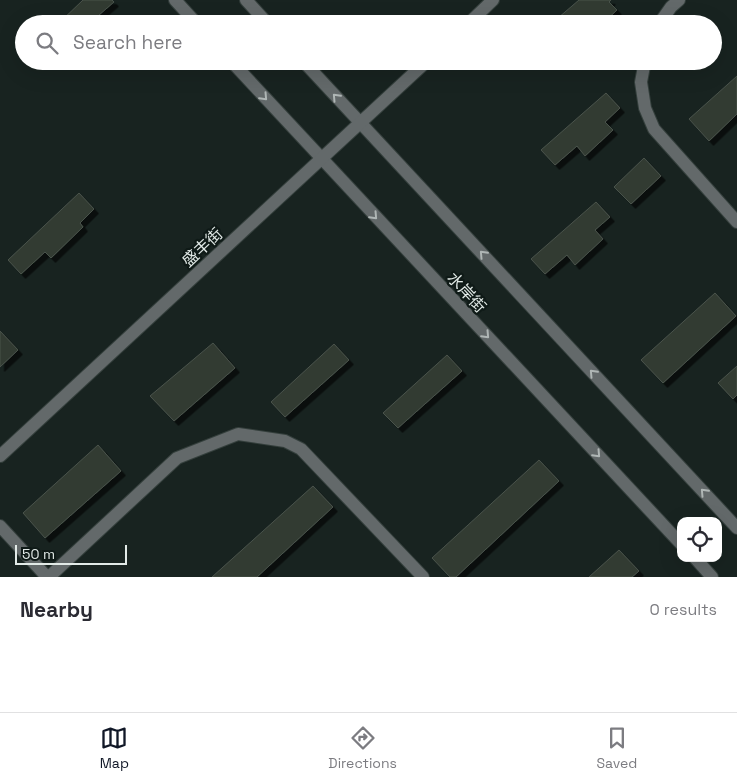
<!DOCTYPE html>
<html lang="en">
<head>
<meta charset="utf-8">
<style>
  body { margin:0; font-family:"Space Grotesk","Noto Sans SC",sans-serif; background:#f7f7f7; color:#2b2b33 }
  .controls { position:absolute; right:15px; bottom:15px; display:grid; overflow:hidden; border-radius:10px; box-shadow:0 5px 20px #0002 }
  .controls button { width:45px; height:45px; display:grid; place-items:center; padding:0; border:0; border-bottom:1px solid #e1e1e2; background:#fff; color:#2b2b33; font:25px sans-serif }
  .scale { position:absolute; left:15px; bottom:12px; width:112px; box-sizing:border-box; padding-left:5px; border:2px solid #e2eae7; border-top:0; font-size:14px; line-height:18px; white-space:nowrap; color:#e2eae7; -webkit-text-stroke:4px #0f1a17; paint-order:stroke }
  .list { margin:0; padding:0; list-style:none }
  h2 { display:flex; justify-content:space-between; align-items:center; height:65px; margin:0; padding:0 20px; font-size:21px }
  h2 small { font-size:16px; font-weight:400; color:#7c7c81 }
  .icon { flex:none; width:28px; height:28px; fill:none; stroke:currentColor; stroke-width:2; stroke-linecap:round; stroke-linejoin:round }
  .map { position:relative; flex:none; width:737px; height:577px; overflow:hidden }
  .search { position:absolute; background:#fff; box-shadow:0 5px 20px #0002; left:15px; right:15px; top:15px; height:55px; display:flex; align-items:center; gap:12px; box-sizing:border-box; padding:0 18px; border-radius:28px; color:#7c7c81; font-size:19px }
  .sheet { height:135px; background:#fff }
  nav { display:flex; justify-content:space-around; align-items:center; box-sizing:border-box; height:70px; border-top:1px solid #e1e1e2; background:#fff; font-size:14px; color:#7c7c81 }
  nav a { display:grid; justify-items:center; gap:2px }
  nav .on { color:#111827 }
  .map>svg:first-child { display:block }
</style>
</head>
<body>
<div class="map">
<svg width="737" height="577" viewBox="0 0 737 577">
  <defs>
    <filter id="shadow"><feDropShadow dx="4.5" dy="4.5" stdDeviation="0" flood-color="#0009"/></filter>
  </defs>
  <rect width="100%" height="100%" fill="#182320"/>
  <g fill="#323b33" stroke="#4a534b" filter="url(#shadow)">
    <polygon points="83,0 112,0 114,2 99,15 102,20 99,24 58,24"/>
    <polygon points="579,0 611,0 609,2 617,10 602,24 551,24"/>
    <polygon points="737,76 737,114 709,141 689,119"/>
    <polygon points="606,93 620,108 605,122 613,130 585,156 577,146 555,165 541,150"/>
    <polygon points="644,158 661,176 631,204 614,187"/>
    <polygon points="79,193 94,209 80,223 83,227 51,258 45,252 21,274 8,260"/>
    <polygon points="596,202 610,217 595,230 603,239 575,265 567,255 545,274 531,259"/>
    <polygon points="715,293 736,316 663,383 641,360"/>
    <polygon points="0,331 18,350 0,367"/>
    <polygon points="213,343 235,368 174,421 150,396"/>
    <polygon points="334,344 349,360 285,417 271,402"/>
    <polygon points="447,355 462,371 398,428 383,413"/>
    <polygon points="737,366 737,395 733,399 718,383"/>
    <polygon points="98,445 121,471 45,538 23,513"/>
    <polygon points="539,460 559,481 456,577 450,577 432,558"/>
    <polygon points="313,486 333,507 257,577 212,577"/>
    <polygon points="619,550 639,571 632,577 589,577"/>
  </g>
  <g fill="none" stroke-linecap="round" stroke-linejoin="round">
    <defs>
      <g id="minor">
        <polyline points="175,0 197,24"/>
        <polyline points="246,0 268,24"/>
        <polyline points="468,24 493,0"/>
        <polyline points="659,24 671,7 679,0"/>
        <polyline points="231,61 681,544"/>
        <polyline points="303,61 737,528"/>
        <polyline points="645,61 641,82 645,108 654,129 737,222"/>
        <polyline points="0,456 427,61"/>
        <polyline points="0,526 47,577"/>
        <polyline points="695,558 712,577"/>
        <polyline points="49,577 177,458 238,434 285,441 301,449 423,577"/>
      </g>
    </defs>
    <use href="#minor" stroke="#343f3c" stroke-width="14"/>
    <use href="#minor" stroke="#63696a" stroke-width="12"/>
  </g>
  <defs><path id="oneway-chevron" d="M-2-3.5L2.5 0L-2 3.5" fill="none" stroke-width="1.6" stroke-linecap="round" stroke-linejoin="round" transform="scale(1.25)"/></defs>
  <g stroke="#afb6b5">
    <use href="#oneway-chevron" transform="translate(264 97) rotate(47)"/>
    <use href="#oneway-chevron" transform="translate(336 97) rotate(-133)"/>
    <use href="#oneway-chevron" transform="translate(374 216) rotate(47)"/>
    <use href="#oneway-chevron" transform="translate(483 254) rotate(-133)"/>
    <use href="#oneway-chevron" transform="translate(486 335) rotate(47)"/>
    <use href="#oneway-chevron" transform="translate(593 373) rotate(-133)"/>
    <use href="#oneway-chevron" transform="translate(597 454) rotate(47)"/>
    <use href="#oneway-chevron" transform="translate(704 492) rotate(-133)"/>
  </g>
  <g text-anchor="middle" stroke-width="4.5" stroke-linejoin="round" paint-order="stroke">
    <g font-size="16" fill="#e2eae7" stroke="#0f1a17">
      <text transform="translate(202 247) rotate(-43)" y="6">盛丰街</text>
      <text transform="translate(467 292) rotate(47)" y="6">水岸街</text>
    </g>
  </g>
</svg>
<div class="controls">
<button><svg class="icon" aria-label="locate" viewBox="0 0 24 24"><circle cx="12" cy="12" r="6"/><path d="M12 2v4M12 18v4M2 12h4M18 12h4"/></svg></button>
</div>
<div class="scale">50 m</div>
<div class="search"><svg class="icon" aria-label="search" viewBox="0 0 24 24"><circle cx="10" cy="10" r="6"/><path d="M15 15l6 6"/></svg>Search here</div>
</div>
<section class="sheet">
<h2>Nearby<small>0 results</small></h2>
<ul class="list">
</ul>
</section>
<nav>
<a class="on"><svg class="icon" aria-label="map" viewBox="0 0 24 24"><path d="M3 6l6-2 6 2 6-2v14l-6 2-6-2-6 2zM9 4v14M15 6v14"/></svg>Map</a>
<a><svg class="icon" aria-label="directions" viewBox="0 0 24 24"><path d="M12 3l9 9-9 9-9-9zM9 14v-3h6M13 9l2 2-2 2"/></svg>Directions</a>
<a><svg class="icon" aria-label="saved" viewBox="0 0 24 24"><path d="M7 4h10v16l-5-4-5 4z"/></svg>Saved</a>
</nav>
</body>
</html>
